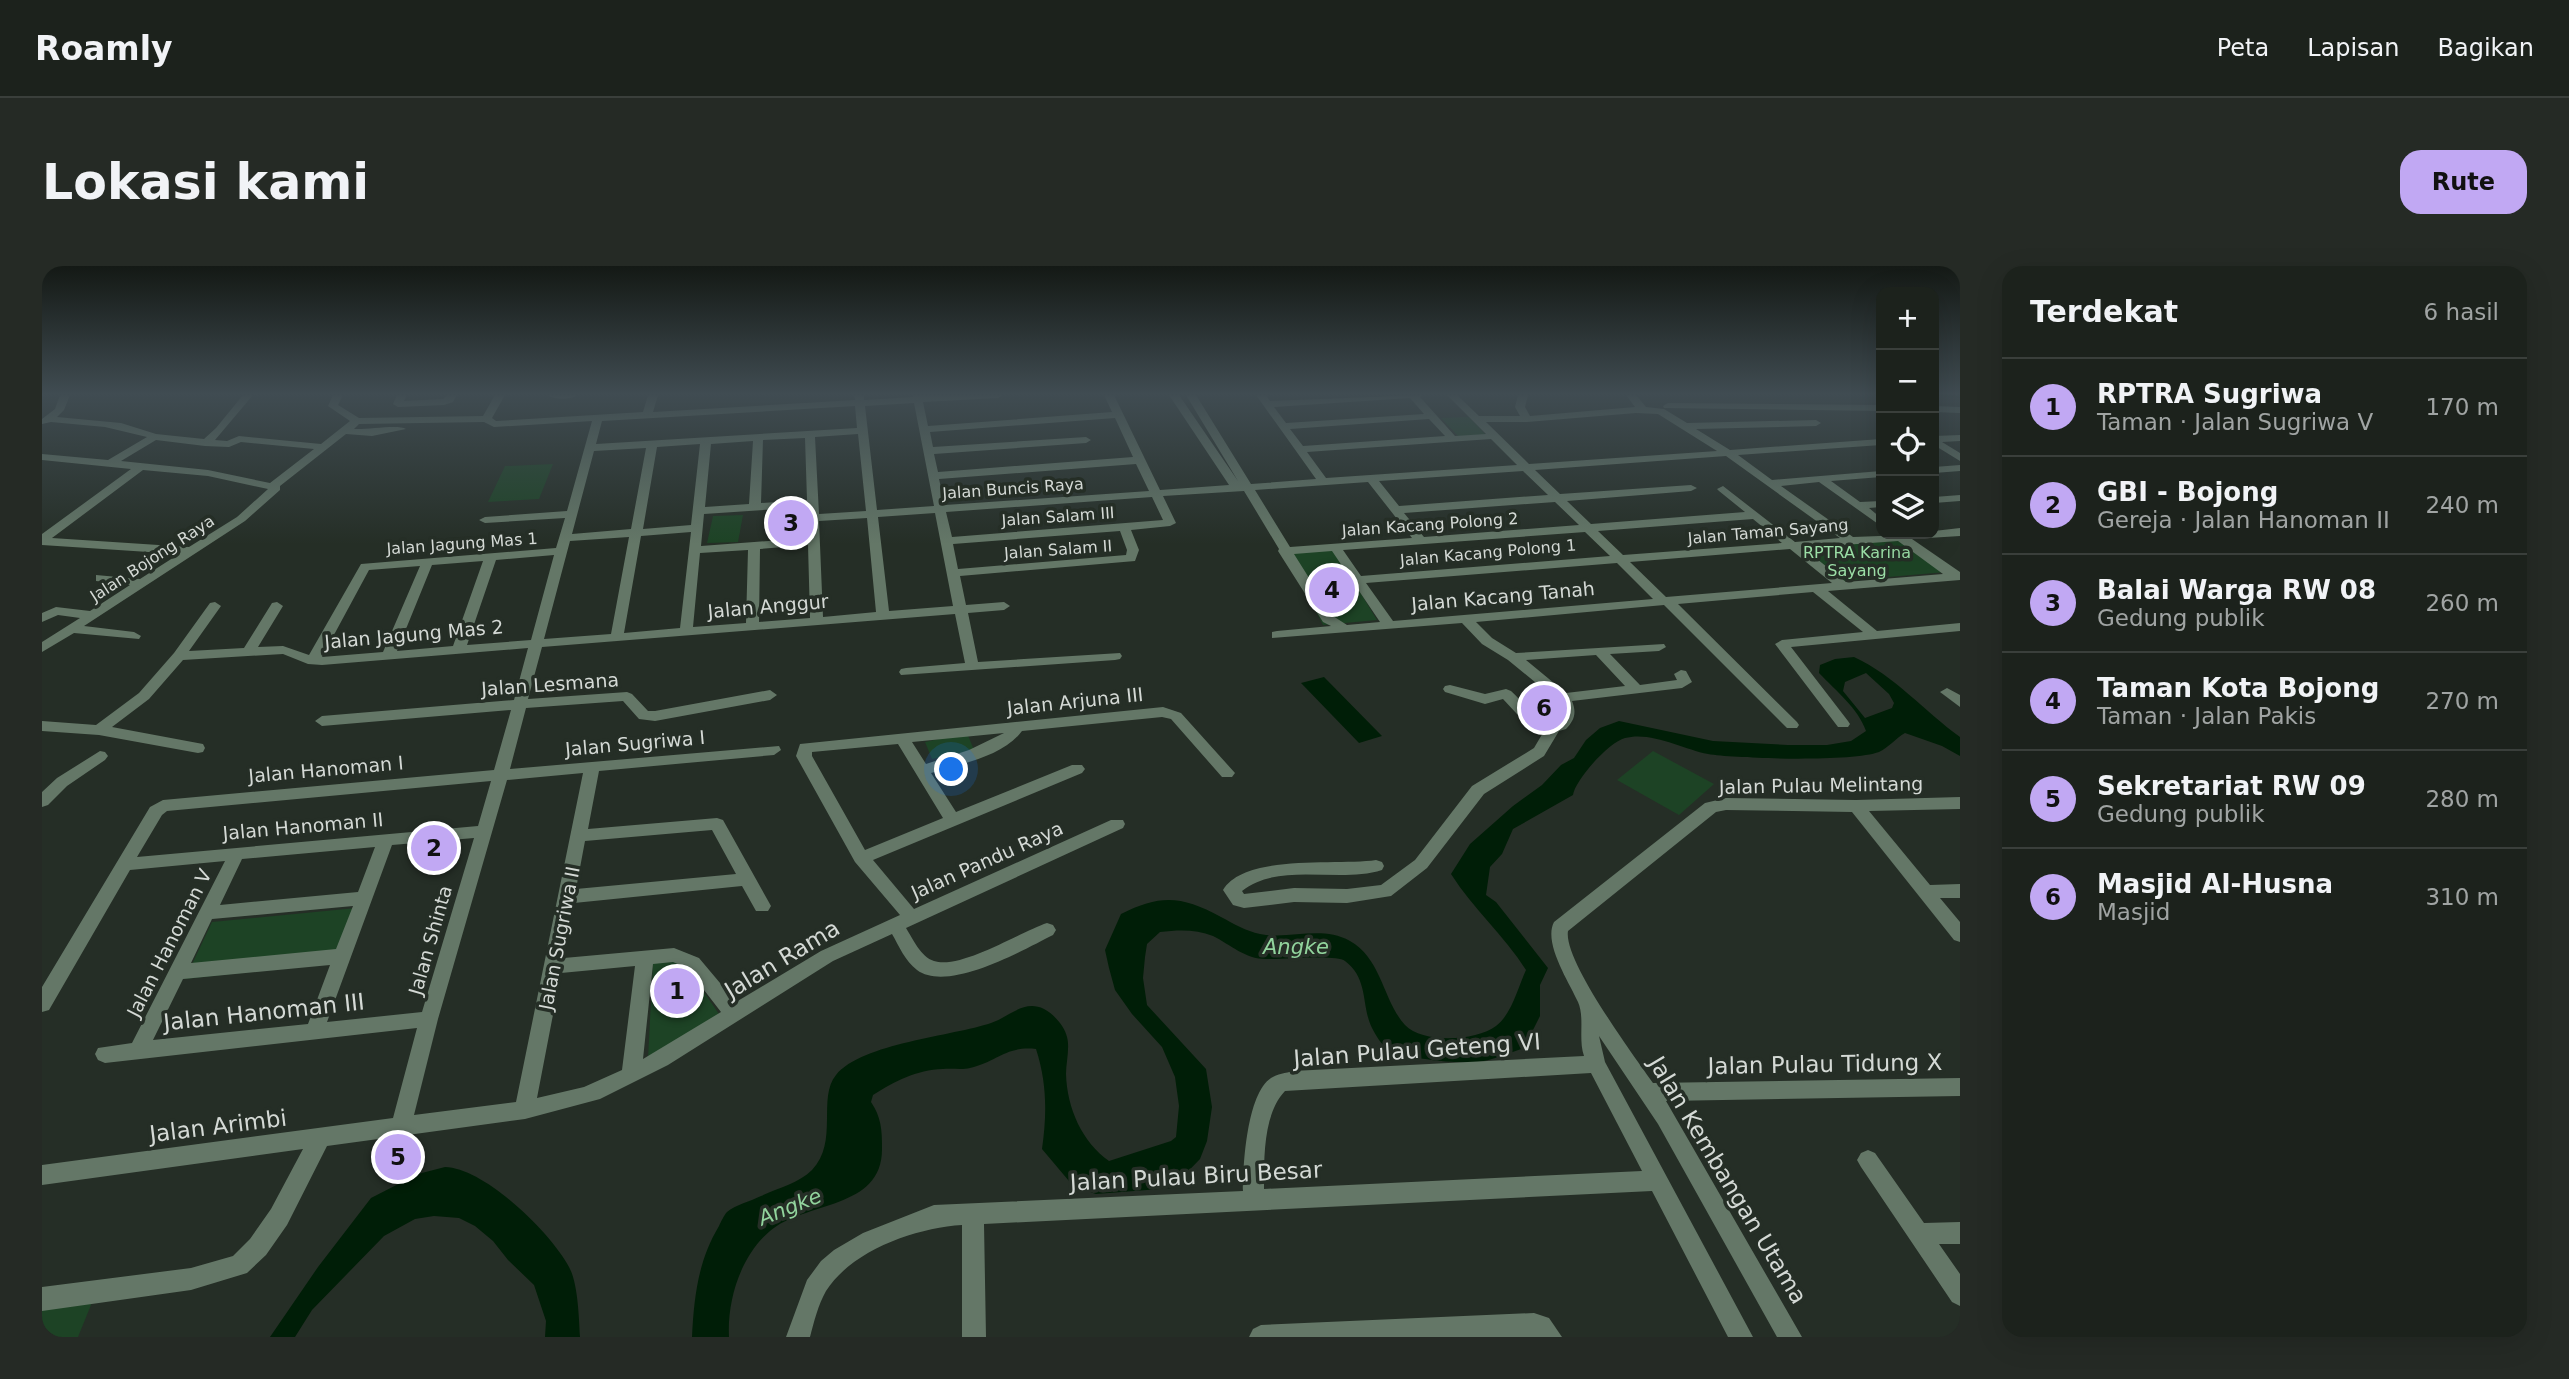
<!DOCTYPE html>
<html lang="id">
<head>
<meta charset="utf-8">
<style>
  body { margin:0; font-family:"DejaVu Sans",sans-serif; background:#252a25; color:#f1f3f6 }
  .controls { position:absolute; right:21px; top:21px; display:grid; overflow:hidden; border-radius:14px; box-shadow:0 7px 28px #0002 }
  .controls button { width:63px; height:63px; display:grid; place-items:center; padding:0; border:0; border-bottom:2px solid #3a3f3b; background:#1c221c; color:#f1f3f6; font:35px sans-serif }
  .you { position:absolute; left:910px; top:504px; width:24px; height:24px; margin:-18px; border:5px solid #fff; border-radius:50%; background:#1a73e8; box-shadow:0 0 0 10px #1a73e833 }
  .badge { display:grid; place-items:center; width:46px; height:46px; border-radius:50%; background:#c1a8f3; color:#111; font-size:23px; font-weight:700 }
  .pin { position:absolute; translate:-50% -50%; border:4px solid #fff; box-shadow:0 2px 7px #0006 }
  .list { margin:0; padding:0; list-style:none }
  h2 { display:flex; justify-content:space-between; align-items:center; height:91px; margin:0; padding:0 28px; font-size:30px }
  h2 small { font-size:23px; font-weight:400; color:#a0a4a3 }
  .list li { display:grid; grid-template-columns:46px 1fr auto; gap:21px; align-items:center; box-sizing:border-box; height:98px; padding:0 28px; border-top:2px solid #3a3f3b }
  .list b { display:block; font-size:26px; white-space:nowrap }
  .list p { margin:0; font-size:23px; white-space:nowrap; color:#a0a4a3 }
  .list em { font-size:23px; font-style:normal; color:#a0a4a3 }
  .icon { flex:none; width:38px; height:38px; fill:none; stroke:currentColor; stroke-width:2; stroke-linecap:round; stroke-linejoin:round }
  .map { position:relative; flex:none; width:1918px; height:1071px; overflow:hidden; border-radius:21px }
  header { display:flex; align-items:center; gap:42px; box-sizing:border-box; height:98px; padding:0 35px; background:#1c221c; border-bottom:2px solid #3a3f3b }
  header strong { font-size:33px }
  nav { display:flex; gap:38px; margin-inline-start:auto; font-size:24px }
  .intro { display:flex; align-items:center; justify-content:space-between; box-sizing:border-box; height:168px; padding:0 42px }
  h1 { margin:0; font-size:49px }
  .button { padding:18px 32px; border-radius:21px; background:#c1a8f3; color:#111; font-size:24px; font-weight:700 }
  main { display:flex; gap:42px; padding:0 42px }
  aside { flex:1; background:#1c221c; border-radius:21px; box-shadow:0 7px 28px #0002 }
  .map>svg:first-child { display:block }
</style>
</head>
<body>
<header>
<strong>Roamly</strong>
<nav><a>Peta</a><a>Lapisan</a><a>Bagikan</a></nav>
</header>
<div class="intro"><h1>Lokasi kami</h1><a class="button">Rute</a></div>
<main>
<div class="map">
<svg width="1918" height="1071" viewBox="0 0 1918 1071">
  <rect width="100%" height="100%" fill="#252e26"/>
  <g fill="#1d4325">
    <polygon points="1427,151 1444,169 1417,171 1399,152"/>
    <polygon points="511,198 497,233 446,236 463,200"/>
    <polygon points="701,249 696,276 665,277 671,250"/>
    <polygon points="1856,272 1904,306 1800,315 1756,280"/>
    <polygon points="1290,280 1335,354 1281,359 1247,294 1252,282"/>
    <polygon points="925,467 932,484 890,493 883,476"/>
    <polygon points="1611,485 1672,518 1637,549 1575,514"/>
    <polygon points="314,642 294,697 143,713 170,656"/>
    <polygon points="638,691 681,754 606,793 611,696"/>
    <polygon points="51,1034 36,1071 0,1071 0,1044"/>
  </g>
  <g fill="#001e07" fill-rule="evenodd">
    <path d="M 1812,391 C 1853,410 1882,445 1918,471 L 1918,490 L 1900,480 L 1863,467 C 1854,472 1846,482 1837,486 C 1810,496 1697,493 1666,488 C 1641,483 1609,465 1583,472 C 1567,476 1533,514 1531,529 L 1471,563 L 1460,588 L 1448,601 L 1444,629 L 1454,636 L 1506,702 L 1498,719 L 1498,750 L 1482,782 C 1467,787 1451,794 1436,796 C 1416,798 1357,793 1342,780 C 1338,776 1333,768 1330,762 C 1319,740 1327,713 1303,695 C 1294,688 1239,694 1224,693 C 1203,693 1189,679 1171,670 C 1154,663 1136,664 1118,666 L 1105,678 L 1103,691 L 1101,712 L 1105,739 L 1164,803 L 1170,841 L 1165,875 L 1158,893 L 1130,922 L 1054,928 L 1032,921 L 1000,883 C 1005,848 1005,817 994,783 C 963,780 957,795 928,802 C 920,804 910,802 901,803 C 874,804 853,815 831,829 L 829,836 C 839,851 840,863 840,882 C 841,944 763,935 728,965 C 699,989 685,1034 687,1071 L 650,1071 C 652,1031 656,995 677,960 C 679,956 682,949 685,946 C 693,939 709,935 719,930 C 736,922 757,917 770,904 C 797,876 775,832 794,809 C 820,777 911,770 949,757 C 967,751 982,733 1002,743 C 1012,748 1023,761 1025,771 C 1028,782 1024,797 1024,808 C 1025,842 1040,876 1067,895 L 1129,875 L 1134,871 L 1137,840 L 1133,811 L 1120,781 L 1090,748 L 1073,724 L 1067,702 L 1063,684 L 1079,648 C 1119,628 1140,630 1179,651 C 1192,658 1204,665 1218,668 C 1248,674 1279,659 1308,675 C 1340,693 1341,735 1363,759 C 1381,778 1434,775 1454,760 C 1470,748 1476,721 1484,704 C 1462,669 1431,643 1409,608 L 1428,578 L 1471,540 L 1500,519 L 1519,499 L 1532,492 L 1544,474 L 1558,462 L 1577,455 L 1671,475 L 1746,479 L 1785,479 L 1809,475 L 1824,465 C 1816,442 1794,425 1777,407 L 1778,399 L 1793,393 ZM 1824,407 L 1847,428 L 1852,437 L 1850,442 L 1823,452 L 1801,425 L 1803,416 Z"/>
    <polygon points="1282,411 1340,470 1317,477 1259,417"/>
    <path d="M 403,901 C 443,902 509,967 527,1001 C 536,1017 537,1052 538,1071 L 503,1071 L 504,1055 L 492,1019 L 466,994 L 451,975 L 433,960 L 417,952 L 392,950 L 373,953 L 342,970 L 270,1044 L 253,1071 L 228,1071 L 276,1001 L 329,932 L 376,908 Z"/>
  </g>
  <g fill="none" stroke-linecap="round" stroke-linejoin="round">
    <polyline stroke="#001e07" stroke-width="2.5" points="1898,129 1918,131"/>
    <g fill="#647767" fill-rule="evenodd">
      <path d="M 18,129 L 28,129 L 22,144 L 15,151 L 79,157 L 114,168 L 162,173 L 174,162 L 201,129 L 211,129 L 173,174 L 185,175 L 197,170 L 279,178 L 308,155 L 286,140 L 291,129 L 301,129 L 296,139 L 317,152 L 441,150 L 453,129 L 463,129 L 450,152 L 454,155 L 601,146 L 606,129 L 616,129 L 611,146 L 813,134 L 812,129 L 822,129 L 822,134 L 871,131 L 870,129 L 961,129 L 956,132 L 881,136 L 886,160 L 1070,146 L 1062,129 L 1072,129 L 1118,224 L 1187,219 L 1127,129 L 1137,129 L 1196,215 L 1144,129 L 1154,129 L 1209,218 L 1274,213 L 1214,129 L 1224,129 L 1228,135 L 1380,129 L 1378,131 L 1413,170 L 1444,168 L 1405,129 L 1415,129 L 1437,150 L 1478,150 L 1473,141 L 1476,129 L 1486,129 L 1483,141 L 1488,150 L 1593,141 L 1584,129 L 1594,129 L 1604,141 L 1622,143 L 1645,157 L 1774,154 L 1779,157 L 1774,160 L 1654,163 L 1688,184 L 1839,173 L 1839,179 L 1696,189 L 1730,214 L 1839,205 L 1839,211 L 1789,215 L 1818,236 L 1839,235 L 1839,241 L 1827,242 L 1839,252 L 1839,260 L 1777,216 L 1739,220 L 1811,271 L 1892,268 L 1892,265 L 1918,262 L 1918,270 L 1870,273 L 1918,306 L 1918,314 L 1786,325 L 1835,365 L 1918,357 L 1918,365 L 1749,381 L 1806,455 L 1808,458 L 1806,461 L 1796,461 L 1733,378 L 1740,374 L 1821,366 L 1771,326 L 1636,338 L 1755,456 L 1757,459 L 1755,462 L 1745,462 L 1622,339 L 1434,356 L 1450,372 L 1474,387 L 1622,378 L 1624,381 L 1617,385 L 1568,388 L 1598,419 L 1635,414 L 1632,408 L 1639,404 L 1644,405 L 1650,416 L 1640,422 L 1530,435 C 1535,447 1532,455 1524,463 L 1517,465 L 1502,490 L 1442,528 L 1385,602 L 1349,630 L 1305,637 L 1252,636 L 1202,642 L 1191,639 L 1181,624 C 1203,587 1296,600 1334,594 L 1340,596 L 1342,600 L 1340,604 C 1296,618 1238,595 1200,625 L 1202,628 L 1252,622 L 1305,623 L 1339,619 L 1373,594 L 1430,520 L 1492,482 L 1502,465 L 1487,461 L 1461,433 L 1443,438 L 1403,426 L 1401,423 L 1403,420 L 1408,419 L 1443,428 L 1464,423 L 1469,425 C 1484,438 1493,458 1515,456 L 1519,446 L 1516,435 L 1466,394 L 1440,378 L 1420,357 L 1230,372 L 1230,366 L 1235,365 L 1289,360 L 1281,356 L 1236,285 L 1237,283 L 1202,225 L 1121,230 L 1134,257 L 1128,260 L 1089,264 L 1097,284 L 1093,295 L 918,310 L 924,339 L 962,336 L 968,340 L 962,344 L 926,347 L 936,396 L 1078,387 L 1080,390 L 1078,393 L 1073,394 L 859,409 L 857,406 L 859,403 L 864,402 L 923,397 L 913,348 L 500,381 L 486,433 L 585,426 L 590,428 L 606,445 L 613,445 L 728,424 L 735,429 L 728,434 L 613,455 L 597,453 L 581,435 L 484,442 L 468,503 L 737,480 L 739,484 L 732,489 L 557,505 L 546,563 L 675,552 L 681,554 L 729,640 L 726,645 L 714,645 L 700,620 L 532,637 L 522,692 L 632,682 L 657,692 L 694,736 L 779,685 L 858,649 L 813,596 L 754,490 L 758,478 L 1121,441 L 1139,447 L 1193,507 L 1190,511 L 1180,511 L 1129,453 L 1120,451 L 980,465 C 961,491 918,498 889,507 L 914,546 L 1030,499 L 1040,499 L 1043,503 L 1040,507 L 831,594 L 872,643 L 1069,554 L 1081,554 L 1083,558 L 1081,562 L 864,662 C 871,673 879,691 892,695 C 918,704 978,666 1005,657 L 1011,659 L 1014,664 L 1011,669 C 981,684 906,727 875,704 C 863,695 857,680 850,668 L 791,695 L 626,799 L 558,833 L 483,853 L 285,880 L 245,959 L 224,989 L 205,1007 L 149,1024 L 0,1045 L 0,1021 L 149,1002 L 191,990 L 208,973 L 229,943 L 261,883 L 0,919 L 0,899 L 351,852 L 375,762 L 63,797 L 56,794 L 53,788 L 56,782 L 90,777 L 183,595 L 88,604 L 7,744 L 0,746 L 0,721 L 108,541 L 121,534 L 452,504 L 469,444 L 280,460 L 273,455 L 280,450 L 472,434 L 486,382 L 280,399 L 266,398 L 241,388 L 141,394 L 107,433 L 70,461 L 161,478 L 163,482 L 161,486 L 156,487 L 57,469 L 0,465 L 0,455 L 54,459 L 97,427 L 132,387 L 168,337 L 173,336 L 179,340 L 147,385 L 202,382 L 230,337 L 235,336 L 241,340 L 216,381 L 241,380 L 267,389 L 319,298 L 514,282 L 523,252 L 443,257 L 437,254 L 443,251 L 525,245 L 550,155 L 452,161 L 442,156 L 317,158 L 312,163 C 325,164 356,158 364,163 L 330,170 L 304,168 L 238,220 L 238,224 L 203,255 L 42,360 L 92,366 L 99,370 L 97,373 L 32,367 L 0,386 L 0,376 L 38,352 L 16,349 L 0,356 L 0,347 L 14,341 L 48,345 L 88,319 L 54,315 L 54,309 L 98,313 L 137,288 L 0,279 L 0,268 L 89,203 L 0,194 L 0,188 L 66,194 L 105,171 L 63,161 L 9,156 L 0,158 L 0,153 L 13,143 ZM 1368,132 L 1382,148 L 1244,157 L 1232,141 ZM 872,137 L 892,240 L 835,244 L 823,140 ZM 813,140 L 815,162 L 554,178 L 560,155 ZM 1594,147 L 1616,148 L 1675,185 L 1487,198 L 1444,156 L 1485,156 ZM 1073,152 L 1091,191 L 896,206 L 892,188 L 1044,177 L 1049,174 L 1044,171 L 891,181 L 888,166 ZM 1387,153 L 1403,170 L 1261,180 L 1248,163 ZM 816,168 L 824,245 L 777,248 L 773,171 ZM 763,172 L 765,234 L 719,237 L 721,174 ZM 1449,173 L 1475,199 L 1284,212 L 1265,186 ZM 114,174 L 163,180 L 187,181 L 199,176 L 272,183 L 228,217 L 166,204 L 79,195 ZM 711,175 L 707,238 L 663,241 L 669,178 ZM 658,178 L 649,259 L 601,263 L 615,181 ZM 604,182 L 589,263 L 530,268 L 552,185 ZM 1684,190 L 1798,272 L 1753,276 L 1681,220 L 1675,223 L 1677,225 L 1703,246 L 1549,258 L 1525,235 L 1649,225 L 1655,222 L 1649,219 L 1518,228 L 1493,204 ZM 1094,198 L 1107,225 L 903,239 L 897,213 ZM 101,204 L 166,210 L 226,223 L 195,251 L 147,281 L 10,272 ZM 1481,205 L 1506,229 L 1357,240 L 1337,215 ZM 1326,216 L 1370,272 L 1248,281 L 1213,224 ZM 1110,231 L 1121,254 L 910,271 L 904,246 ZM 1513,236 L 1537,259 L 1382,271 L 1362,247 ZM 765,241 L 766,272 L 659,280 L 662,248 ZM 893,247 L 911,340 L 847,345 L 836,251 ZM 825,252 L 834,346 L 781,351 L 777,255 ZM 1711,253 L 1740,277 L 1581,289 L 1556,265 ZM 1078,265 L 1085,284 L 1084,289 L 916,303 L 911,278 ZM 649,266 L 638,362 L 582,367 L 599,270 ZM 1543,266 L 1568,290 L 1319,310 L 1301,284 ZM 587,271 L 569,368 L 502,373 L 528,275 ZM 1856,275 L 1901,308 L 1804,316 L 1761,282 ZM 766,279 L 768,352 L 717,356 L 718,283 ZM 1748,283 L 1790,317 L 1624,331 L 1588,296 ZM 706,284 L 704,357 L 651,361 L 658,287 ZM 1290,285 L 1338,356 L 1305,359 L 1291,350 L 1252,288 ZM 512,289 L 489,374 L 425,379 L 454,294 ZM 441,295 L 411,380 L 355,385 L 390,299 ZM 1575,297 L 1611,333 L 1351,355 L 1324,317 ZM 378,300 L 341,386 L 280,391 L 327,304 ZM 1554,389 L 1583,420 L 1524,427 L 1484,394 ZM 962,467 L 927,484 L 884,498 L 870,476 ZM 856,478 L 901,552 L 823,584 L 770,490 L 770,486 ZM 541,507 L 474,836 L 372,849 L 396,753 L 465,514 ZM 449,515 L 436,560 L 95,591 L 120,549 L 125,545 ZM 670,564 L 694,608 L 534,623 L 543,575 ZM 432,572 L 380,746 L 285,756 L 350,579 ZM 333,581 L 316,626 L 178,639 L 200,593 ZM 311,640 L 294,683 L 149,697 L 170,653 ZM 631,696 L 645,702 L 679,746 L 601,793 L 611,698 ZM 288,699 L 266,758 L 111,774 L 141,713 ZM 593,700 L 580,804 L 542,821 L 495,832 L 519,707 Z"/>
      <polygon points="355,129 365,129 362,135 401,133 405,129 415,129 411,136 402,139 356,141 351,138"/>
      <path d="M 506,129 L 535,129 C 529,134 512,134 506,129 Z"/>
      <polygon points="1626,137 1839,139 1839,145 1622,142 1621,140"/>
      <polygon points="1892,140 1918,141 1918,147 1892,146"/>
      <polygon points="1918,169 1918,175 1900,176 1918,187 1918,195 1892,179 1892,170"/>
      <polygon points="1918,199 1918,205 1892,207 1892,201"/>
      <polygon points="1918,229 1918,235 1892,237 1892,231"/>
      <polygon points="1905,422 1918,429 1918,441 1898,426"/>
      <polygon points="58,485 63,486 66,490 63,494 25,520 6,539 0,541 0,526 15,512"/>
      <path d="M 1918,531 L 1918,543 L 1827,545 L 1888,619 L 1918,618 L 1918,632 L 1898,632 L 1918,656 L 1918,676 L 1912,674 L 1810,546 L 1684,544 L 1674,546 L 1526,665 C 1521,694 1592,790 1611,817 L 1918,812 L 1918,830 L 1624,835 L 1760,1071 L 1735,1071 L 1616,858 L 1557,770 L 1563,796 L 1711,1071 L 1686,1071 L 1610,925 L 942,958 L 944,1071 L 920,1071 L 920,959 C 874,962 810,984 784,1025 C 776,1039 772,1056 768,1071 L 744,1071 L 765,1014 L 779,995 L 792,984 L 821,967 L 892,939 L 1201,925 C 1201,898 1205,828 1229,812 C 1235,808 1244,807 1251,805 L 1542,790 C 1536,773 1543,752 1536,736 C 1527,716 1501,677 1512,656 L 1663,537 L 1684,532 L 1814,534 ZM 1549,807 L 1600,905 L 1222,923 C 1222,893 1221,848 1243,825 Z"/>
      <polygon points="1826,884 1833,887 1882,957 1918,956 1918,978 1897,978 1918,1008 1918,1040 1910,1036 1819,901 1815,894 1819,887"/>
      <polygon points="1492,1047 1507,1052 1520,1071 1207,1071 1211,1063 1219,1059"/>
    </g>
  </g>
  <linearGradient id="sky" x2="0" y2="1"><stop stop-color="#141915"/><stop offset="0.46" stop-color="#404c52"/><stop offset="1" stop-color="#404c52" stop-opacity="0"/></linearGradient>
  <rect width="1918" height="278" fill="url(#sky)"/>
  <g text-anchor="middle" stroke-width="7" stroke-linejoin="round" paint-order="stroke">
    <g font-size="16" fill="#d4d9d5" stroke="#252e26">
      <text transform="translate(971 222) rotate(-4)" y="6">Jalan Buncis Raya</text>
      <text transform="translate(1016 250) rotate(-4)" y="6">Jalan Salam III</text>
      <text transform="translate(1388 258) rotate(-4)" y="6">Jalan Kacang Polong 2</text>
      <text transform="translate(1726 265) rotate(-5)" y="6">Jalan Taman Sayang</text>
      <text transform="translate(420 277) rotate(-4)" y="6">Jalan Jagung Mas 1</text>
      <text transform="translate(1016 283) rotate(-4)" y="6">Jalan Salam II</text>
      <text transform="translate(1446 286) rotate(-5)" y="6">Jalan Kacang Polong 1</text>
      <text transform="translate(110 292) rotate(-33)" y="6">Jalan Bojong Raya</text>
    </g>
    <g font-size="16" fill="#9bdea6" stroke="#252e26">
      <text x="1815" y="292">RPTRA Karina<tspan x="1815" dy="18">Sayang</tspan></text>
    </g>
    <g font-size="19" fill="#d4d9d5" stroke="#252e26">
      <text transform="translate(1461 330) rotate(-5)" y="7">Jalan Kacang Tanah</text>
      <text transform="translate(726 340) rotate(-5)" y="7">Jalan Anggur</text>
      <text transform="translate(372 368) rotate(-5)" y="7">Jalan Jagung Mas 2</text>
      <text transform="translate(508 418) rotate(-4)" y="7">Jalan Lesmana</text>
      <text transform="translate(1033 435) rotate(-6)" y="7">Jalan Arjuna III</text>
      <text transform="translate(593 477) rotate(-5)" y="7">Jalan Sugriwa I</text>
      <text transform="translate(284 503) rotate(-5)" y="7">Jalan Hanoman I</text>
      <text transform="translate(1779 519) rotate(-1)" y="7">Jalan Pulau Melintang</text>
      <text transform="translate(261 560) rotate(-5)" y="7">Jalan Hanoman II</text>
      <text transform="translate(945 594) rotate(-24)" y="7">Jalan Pandu Raya</text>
      <text transform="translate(517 672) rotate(-79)" y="7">Jalan Sugriwa II</text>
      <text transform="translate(388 674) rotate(-74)" y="7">Jalan Shinta</text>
      <text transform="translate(127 677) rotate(-63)" y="7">Jalan Hanoman V</text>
    </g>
    <g font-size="21" font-style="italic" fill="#92d49d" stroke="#252e26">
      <text x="1254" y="688">Angke</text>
      <text transform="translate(748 941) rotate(-22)" y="7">Angke</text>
    </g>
    <g font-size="23" fill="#d4d9d5" stroke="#252e26">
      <text transform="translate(740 693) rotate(-31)" y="8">Jalan Rama</text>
      <text transform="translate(222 746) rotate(-6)" y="8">Jalan Hanoman III</text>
      <text transform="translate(1375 784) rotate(-4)" y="8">Jalan Pulau Geteng VI</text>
      <text transform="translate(1783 798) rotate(-1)" y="8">Jalan Pulau Tidung X</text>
      <text transform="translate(176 860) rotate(-7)" y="8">Jalan Arimbi</text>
      <text transform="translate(1154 910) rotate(-3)" y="8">Jalan Pulau Biru Besar</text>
      <text transform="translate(1686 914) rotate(59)" y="8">Jalan Kembangan Utama</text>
    </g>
  </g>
</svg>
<div class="controls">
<button>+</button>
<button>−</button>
<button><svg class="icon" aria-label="locate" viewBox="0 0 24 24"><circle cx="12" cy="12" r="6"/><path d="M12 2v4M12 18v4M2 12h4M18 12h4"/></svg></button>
<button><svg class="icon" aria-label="layers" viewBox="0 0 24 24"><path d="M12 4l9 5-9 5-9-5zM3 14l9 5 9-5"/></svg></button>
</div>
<div class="you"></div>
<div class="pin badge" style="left:635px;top:725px">1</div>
<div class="pin badge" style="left:392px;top:582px">2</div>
<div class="pin badge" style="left:749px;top:257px">3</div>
<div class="pin badge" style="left:1290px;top:324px">4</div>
<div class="pin badge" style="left:356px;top:891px">5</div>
<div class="pin badge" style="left:1502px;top:442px">6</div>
</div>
<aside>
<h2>Terdekat<small>6 hasil</small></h2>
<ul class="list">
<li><span class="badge">1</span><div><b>RPTRA Sugriwa</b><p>Taman · Jalan Sugriwa V</p></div><em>170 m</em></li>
<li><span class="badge">2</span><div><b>GBI - Bojong</b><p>Gereja · Jalan Hanoman II</p></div><em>240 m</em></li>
<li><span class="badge">3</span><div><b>Balai Warga RW 08</b><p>Gedung publik</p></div><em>260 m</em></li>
<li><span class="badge">4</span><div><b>Taman Kota Bojong</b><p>Taman · Jalan Pakis</p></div><em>270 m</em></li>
<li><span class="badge">5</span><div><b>Sekretariat RW 09</b><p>Gedung publik</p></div><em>280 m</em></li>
<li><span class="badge">6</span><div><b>Masjid Al-Husna</b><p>Masjid</p></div><em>310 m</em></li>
</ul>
</aside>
</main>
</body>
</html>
